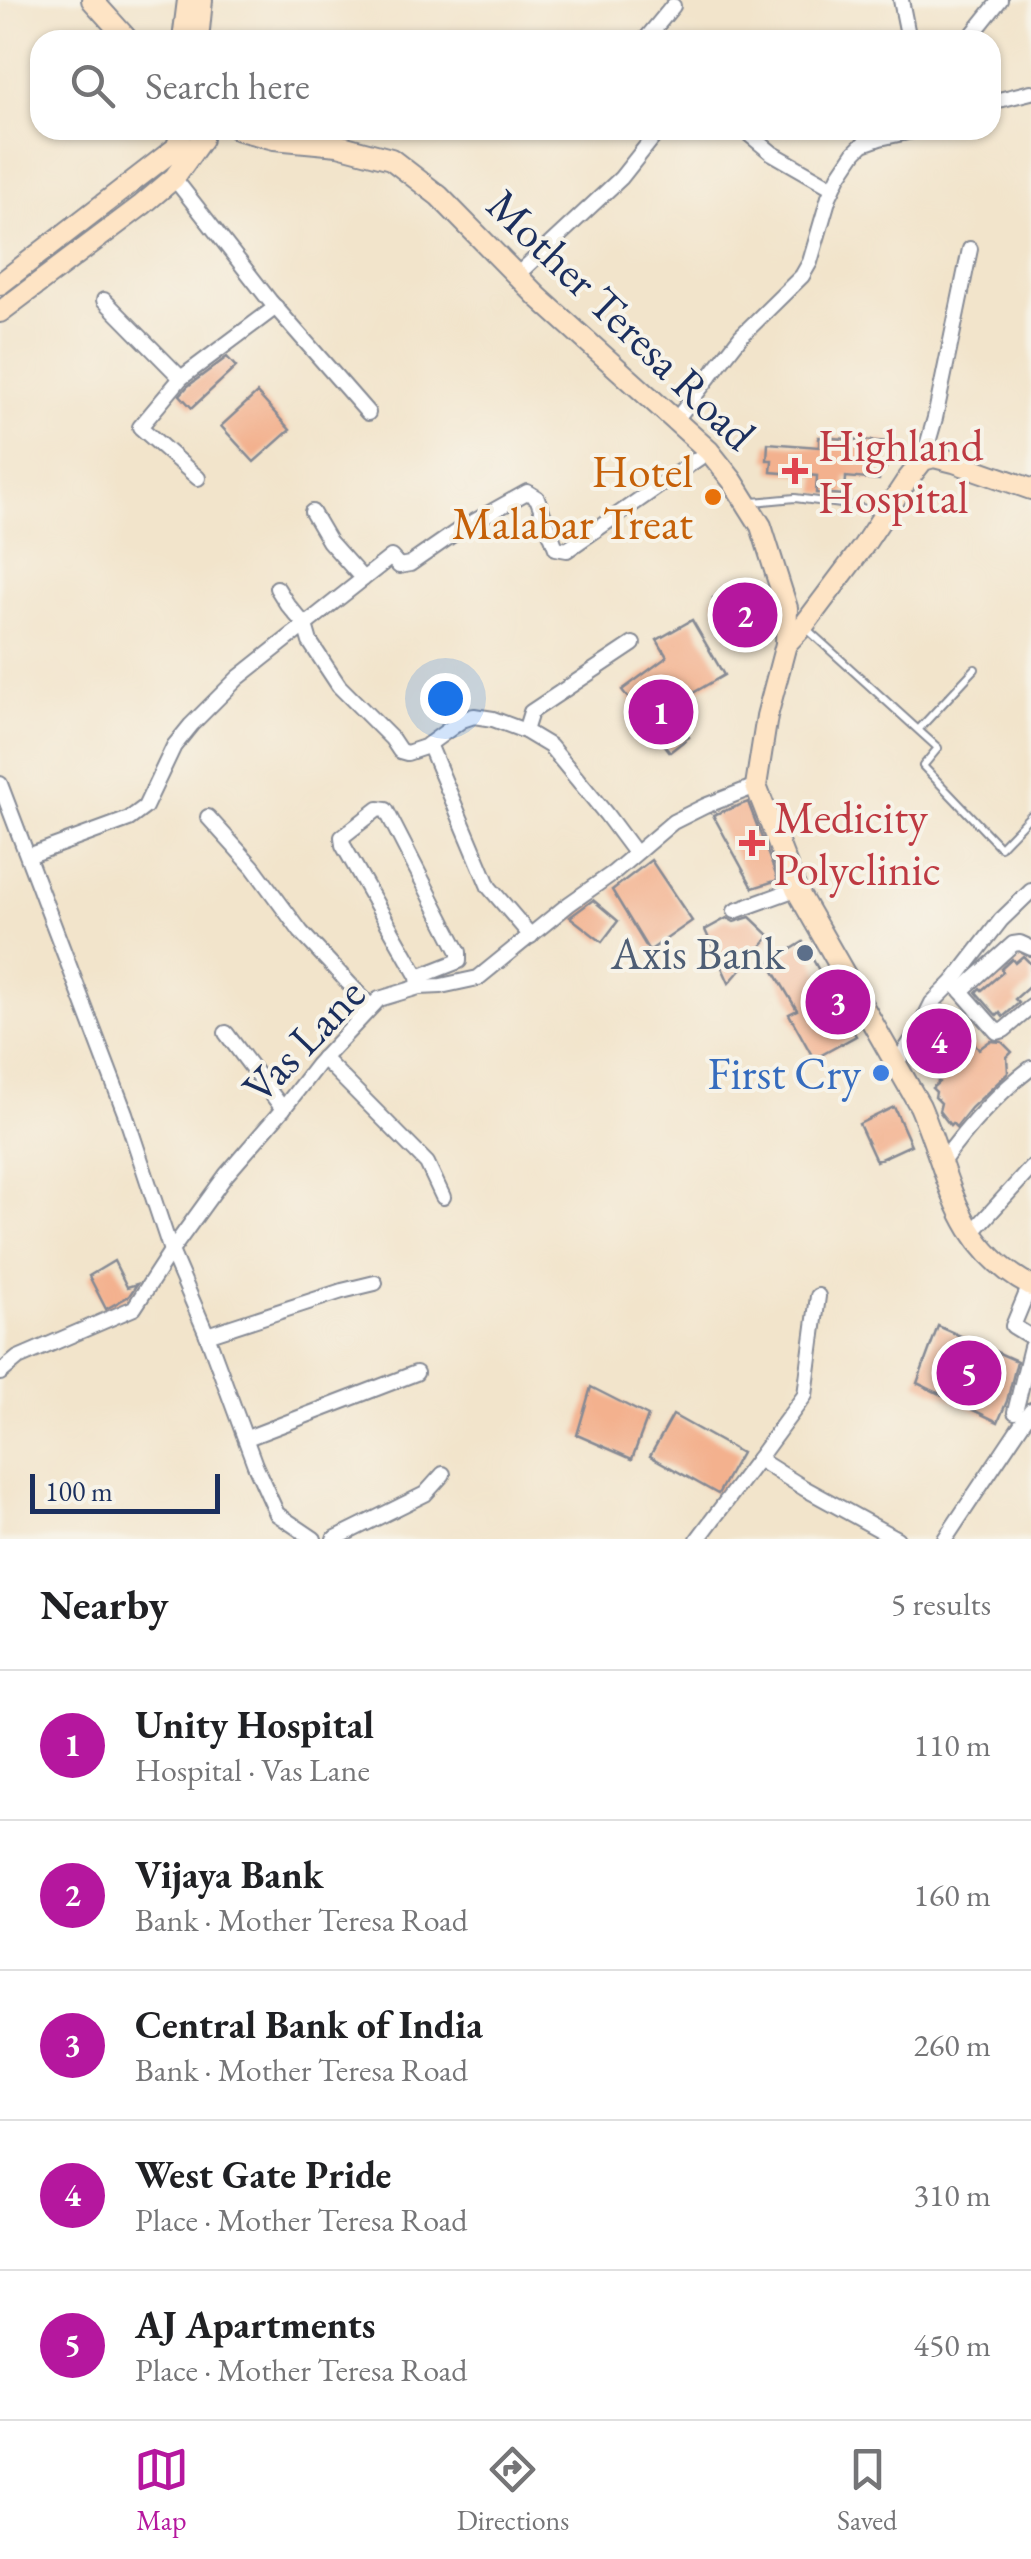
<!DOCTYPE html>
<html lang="en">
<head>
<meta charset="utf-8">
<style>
  body { margin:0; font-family:"EB Garamond",serif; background:#f2f2f2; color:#202124 }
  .scale { position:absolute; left:30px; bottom:25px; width:190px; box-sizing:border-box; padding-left:10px; border:5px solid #1b2f5e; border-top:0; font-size:28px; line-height:35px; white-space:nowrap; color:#1b2f5e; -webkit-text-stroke:8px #f7f3e8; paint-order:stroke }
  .you { position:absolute; left:445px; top:698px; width:35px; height:35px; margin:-25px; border:8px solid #fff; border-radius:50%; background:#1a73e8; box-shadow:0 0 0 15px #1a73e833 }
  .badge { display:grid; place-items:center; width:65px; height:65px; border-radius:50%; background:#b5179e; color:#fff; font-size:32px; font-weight:700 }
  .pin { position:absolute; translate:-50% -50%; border:5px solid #fff; box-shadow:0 2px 10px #0006 }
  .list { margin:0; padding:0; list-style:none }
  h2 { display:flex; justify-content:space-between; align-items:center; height:130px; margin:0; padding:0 40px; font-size:42px }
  h2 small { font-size:32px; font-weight:400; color:#757577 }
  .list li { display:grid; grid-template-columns:65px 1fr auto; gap:30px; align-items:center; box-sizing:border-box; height:150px; padding:0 40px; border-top:2px solid #e0e0e0 }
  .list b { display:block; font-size:38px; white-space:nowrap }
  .list p { margin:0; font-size:32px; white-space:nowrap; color:#757577 }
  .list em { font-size:32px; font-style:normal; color:#757577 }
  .icon { flex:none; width:55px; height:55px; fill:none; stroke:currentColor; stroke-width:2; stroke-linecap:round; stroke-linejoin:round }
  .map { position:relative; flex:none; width:1031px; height:1539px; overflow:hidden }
  .search { position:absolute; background:#fff; box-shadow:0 2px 8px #0004; left:30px; right:30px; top:30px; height:110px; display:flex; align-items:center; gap:25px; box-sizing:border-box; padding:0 35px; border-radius:30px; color:#757577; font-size:38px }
  .sheet { height:880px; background:#fff }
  nav { display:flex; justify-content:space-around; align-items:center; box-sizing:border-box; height:140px; border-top:2px solid #e0e0e0; background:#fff; font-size:28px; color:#757577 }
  nav a { display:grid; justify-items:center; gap:5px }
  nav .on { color:#b5179e }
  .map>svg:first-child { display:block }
</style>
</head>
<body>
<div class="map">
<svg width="1031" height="1539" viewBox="0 0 1031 1539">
  <rect width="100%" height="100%" fill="#f7f3e8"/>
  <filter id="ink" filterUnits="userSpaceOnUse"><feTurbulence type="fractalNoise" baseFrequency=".01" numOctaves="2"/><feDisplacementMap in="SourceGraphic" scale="20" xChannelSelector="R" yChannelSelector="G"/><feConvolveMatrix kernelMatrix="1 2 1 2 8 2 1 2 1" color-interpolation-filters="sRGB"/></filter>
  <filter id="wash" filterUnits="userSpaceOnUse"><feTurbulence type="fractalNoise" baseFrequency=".0048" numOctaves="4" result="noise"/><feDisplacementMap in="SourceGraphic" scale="40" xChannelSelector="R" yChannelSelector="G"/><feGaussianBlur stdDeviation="2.25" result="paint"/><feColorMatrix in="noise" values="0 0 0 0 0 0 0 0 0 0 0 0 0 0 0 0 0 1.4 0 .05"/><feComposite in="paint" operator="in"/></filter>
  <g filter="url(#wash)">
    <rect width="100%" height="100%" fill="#f2e4cb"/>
    <g id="blocks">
      <g fill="#f3b18e">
        <polygon points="227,357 236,367 192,408 180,395 188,386"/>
        <polygon points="257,393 290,430 254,462 221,426"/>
        <polygon points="819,437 888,442 886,468 880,468 879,480 846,477 845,495 816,493 817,476 771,472 772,460 767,460 768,443 819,447"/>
        <polygon points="743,580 744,589 752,586 763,630 741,633 725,612 718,611 713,598"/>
        <polygon points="692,620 724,675 674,704 681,713 674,718 689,737 670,752 622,690 667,657 657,640"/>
        <polygon points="748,802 778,880 753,888 713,815"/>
        <polygon points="651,860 692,921 649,951 612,890"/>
        <polygon points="593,900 618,921 602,942 570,917"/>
        <polygon points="750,917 770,936 729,983 705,930 727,918 734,922"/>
        <polygon points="803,942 856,1036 814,1059 789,1014 797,1010 769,963"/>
        <polygon points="1023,956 1031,964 1031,985 1015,999 1019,1003 1003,1017 1000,1013 997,1016 976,992 980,988 982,990 1003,972 1001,969 1012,959 1015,963"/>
        <polygon points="944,1006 979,1049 990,1041 1002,1042 1012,1052 1007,1057 1008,1073 971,1108 956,1127 952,1123 950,1125 939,1111 941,1103 935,1097 936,1092 932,1088 939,1082 915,1055"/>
        <polygon points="894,1107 911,1145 876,1161 859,1124"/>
        <polygon points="114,1261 127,1287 137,1284 129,1296 106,1309 89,1276"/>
        <polygon points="938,1326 1017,1361 1007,1401 998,1422 917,1383"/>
        <polygon points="591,1387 648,1416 632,1459 577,1435"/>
        <polygon points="673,1415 741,1453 718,1494 650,1456"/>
      </g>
    </g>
  </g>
  <g filter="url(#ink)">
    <use href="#blocks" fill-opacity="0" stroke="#868a94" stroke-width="2.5"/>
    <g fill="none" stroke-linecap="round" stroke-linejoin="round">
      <defs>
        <g id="lane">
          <polyline points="753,502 795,498 849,505 879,512"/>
          <polyline points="808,630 938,748 923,766 1000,847 1031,815"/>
          <polyline points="919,729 975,669"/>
        </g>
        <g id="street">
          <polyline points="901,0 909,40"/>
          <polyline points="645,40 673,6"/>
          <polyline points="968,40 1000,0"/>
          <polyline points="991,102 1031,92"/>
          <polyline points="744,130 772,153 833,188"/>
          <polyline points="174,178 270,301 368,413"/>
          <polyline points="517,275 621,178 659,130"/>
          <polyline points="104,300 181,378"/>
          <polyline points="675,421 741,336 802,276 810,262 829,197 839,176 855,152 863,144 880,138 917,130"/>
          <polyline points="923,460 935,418 970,249"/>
          <polyline points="198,478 140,427 181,378 276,307"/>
          <polyline points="363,579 391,557 399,566 410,564 459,530 527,492 537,498 556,548 567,550 709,451"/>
          <polyline points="277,588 287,604 305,625 310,642 339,686 392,739 400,751 407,753 425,747 462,720 474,716 493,719 525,731 550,746 606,814 635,853"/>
          <polyline points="525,731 531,712 633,644"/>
          <polyline points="429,744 489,887 531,936"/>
          <polyline points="0,784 125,1113 171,1251 207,1335 255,1465 277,1514 314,1539"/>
          <polyline points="208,817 253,867 301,932 370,1006"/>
          <polyline points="28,856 129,819 145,807 174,746 191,725 238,678 363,579 329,541 312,512"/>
          <polyline points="735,911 796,889"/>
          <polyline points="418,977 459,961 459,952 386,810 378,809 342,837 343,845 418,977 419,987"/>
          <polyline points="953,982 997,1032 1004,1030 1031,1007"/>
          <polyline points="961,991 1013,944 1020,943 1031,948"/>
          <polyline points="226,1033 283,1109"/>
          <polyline points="323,1058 427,1163 443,1197"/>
          <polyline points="896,1064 918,1031 932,1003 953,982 1001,920 1031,891"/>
          <path d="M 942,1162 C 968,1126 995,1095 1031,1068"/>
          <polyline points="971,1234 1031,1168"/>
          <polyline points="1030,1285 1013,1326 1031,1337"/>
          <polyline points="207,1335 342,1291 375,1283"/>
          <polyline points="0,1373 18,1358 134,1308 171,1251 226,1175 283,1109 317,1065 379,999 419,987 441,986 478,978 569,904 613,873 673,822 705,806 756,786"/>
          <polyline points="1015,1412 1031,1347"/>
          <polyline points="247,1438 416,1373"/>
          <polyline points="758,1459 805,1395 818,1296"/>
          <polyline points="334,1539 425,1494 443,1474"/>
          <polyline points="698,1539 758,1459 804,1488 897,1539"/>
          <polyline points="945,1539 1031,1410"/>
        </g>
        <g id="secondary">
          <polyline points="92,0 128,40"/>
          <polyline points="183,40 188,0"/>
          <polyline points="198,40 202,0"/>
          <path d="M 239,130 L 274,139 L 338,145 L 391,159 L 439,196 L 538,297 L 709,451 L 732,480 L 761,526 L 787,608 L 786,644 L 767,716 L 756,786 L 796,889 L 920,1106 C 951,1178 954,1245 1031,1286"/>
          <polyline points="0,284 176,148 183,130"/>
          <polyline points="0,312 142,205 174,178 202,139 202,130"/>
          <polyline points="786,644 804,625 862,548 905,483 923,460 934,457 954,462 1031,489"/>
        </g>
      </defs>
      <use href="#lane" stroke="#868a94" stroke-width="10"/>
      <use href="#street" stroke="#868a94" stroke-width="18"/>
      <use href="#secondary" stroke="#868a94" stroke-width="24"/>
      <use href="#lane" stroke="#fff" stroke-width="6"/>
      <use href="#street" stroke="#fff" stroke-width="14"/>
      <use href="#secondary" stroke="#fee4c5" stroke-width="20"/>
    </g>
  </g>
  <g fill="#e0444e" stroke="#f7f3e8" stroke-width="4">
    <path d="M790 456h10v10h10v10h-10v10h-10v-10h-10v-10h10z"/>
    <path d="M747 828h10v10h10v10h-10v10h-10v-10h-10v-10h10z"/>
  </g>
  <circle fill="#e8710a" stroke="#f7f3e8" stroke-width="4" cx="713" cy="497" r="10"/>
  <circle fill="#5c6f8a" stroke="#f7f3e8" stroke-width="4" cx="805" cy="953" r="10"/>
  <circle fill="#3f7fe0" stroke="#f7f3e8" stroke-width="4" cx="881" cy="1073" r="10"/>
  <g text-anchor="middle" stroke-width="8" stroke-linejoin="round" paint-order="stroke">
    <g font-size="45" fill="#1b2f5e" stroke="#f7f3e8">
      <text transform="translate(622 319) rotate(44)" y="16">Mother Teresa Road</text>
      <text transform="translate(303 1040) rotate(-46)" y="16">Vas Lane</text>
    </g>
    <g font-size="45" fill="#be3a42" stroke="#f7f3e8" text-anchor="start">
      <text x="818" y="461">Highland<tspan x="818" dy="52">Hospital</tspan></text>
      <text x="774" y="833">Medicity<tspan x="774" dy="52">Polyclinic</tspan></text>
    </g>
    <g font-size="45" fill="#c56008" stroke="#f7f3e8" text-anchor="end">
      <text x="693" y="487">Hotel<tspan x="693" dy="52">Malabar Treat</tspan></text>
    </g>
    <g font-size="45" fill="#4e5e75" stroke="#f7f3e8" text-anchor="end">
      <text x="785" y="969">Axis Bank</text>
    </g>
    <g font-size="45" fill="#366cbe" stroke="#f7f3e8" text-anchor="end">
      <text x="861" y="1089">First Cry</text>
    </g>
  </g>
</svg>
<div class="scale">100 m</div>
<div class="you"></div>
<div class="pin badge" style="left:661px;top:712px">1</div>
<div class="pin badge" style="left:745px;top:615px">2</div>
<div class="pin badge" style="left:838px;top:1002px">3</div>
<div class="pin badge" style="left:939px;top:1041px">4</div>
<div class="pin badge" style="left:969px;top:1373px">5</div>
<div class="search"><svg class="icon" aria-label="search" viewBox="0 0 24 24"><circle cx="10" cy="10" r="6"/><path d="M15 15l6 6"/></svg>Search here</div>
</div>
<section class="sheet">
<h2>Nearby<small>5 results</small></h2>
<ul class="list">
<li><span class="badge">1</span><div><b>Unity Hospital</b><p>Hospital · Vas Lane</p></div><em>110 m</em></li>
<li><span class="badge">2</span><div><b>Vijaya Bank</b><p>Bank · Mother Teresa Road</p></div><em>160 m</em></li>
<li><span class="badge">3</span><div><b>Central Bank of India</b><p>Bank · Mother Teresa Road</p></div><em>260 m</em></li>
<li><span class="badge">4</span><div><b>West Gate Pride</b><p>Place · Mother Teresa Road</p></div><em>310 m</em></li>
<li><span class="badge">5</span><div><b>AJ Apartments</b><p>Place · Mother Teresa Road</p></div><em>450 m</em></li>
</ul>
</section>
<nav>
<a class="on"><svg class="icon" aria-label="map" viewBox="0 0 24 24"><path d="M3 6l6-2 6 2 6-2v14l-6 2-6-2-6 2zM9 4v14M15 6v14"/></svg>Map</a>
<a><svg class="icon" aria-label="directions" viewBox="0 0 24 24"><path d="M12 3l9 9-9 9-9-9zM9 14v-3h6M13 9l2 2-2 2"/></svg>Directions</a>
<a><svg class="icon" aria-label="saved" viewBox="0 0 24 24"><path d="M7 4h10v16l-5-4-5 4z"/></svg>Saved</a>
</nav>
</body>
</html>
